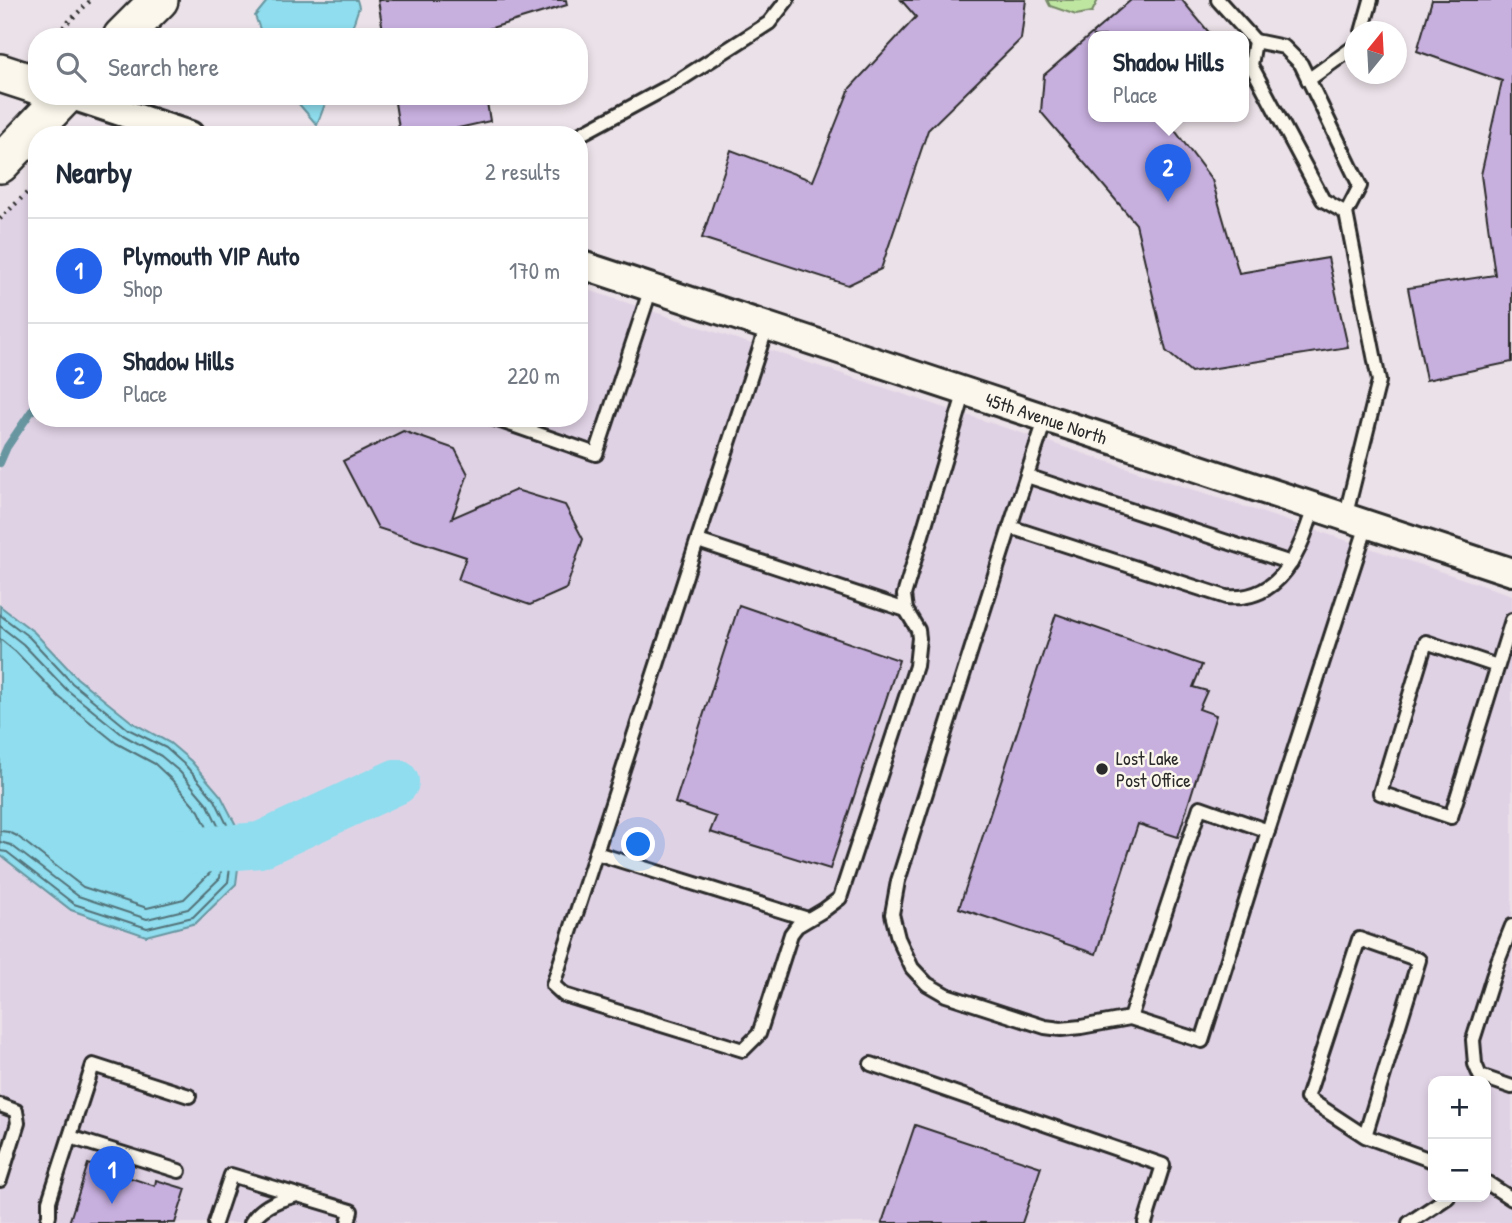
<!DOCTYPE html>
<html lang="en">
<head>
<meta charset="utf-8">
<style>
  body { margin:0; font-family:"Patrick Hand",sans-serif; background:#f6f6f7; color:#1f2937 }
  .controls { position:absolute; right:21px; bottom:21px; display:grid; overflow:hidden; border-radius:14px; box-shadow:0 4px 10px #0003 }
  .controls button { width:63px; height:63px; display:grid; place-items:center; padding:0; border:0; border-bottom:2px solid #e0e1e3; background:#fff; color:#1f2937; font:35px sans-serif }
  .compass { position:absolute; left:1344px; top:21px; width:63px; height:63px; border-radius:50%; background:#fff; box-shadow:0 4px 10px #0003; rotate:18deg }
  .you { position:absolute; left:639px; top:845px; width:24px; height:24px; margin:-18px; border:5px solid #fff; border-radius:50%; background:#1a73e8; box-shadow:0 0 0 10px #1a73e833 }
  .badge { display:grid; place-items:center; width:46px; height:46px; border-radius:50%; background:#2563eb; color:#fff; font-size:23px; font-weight:700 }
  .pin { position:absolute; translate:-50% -58px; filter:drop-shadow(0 2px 4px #0008) }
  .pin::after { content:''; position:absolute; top:37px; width:24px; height:21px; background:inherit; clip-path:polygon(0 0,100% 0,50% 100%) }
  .popup { position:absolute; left:1088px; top:31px; width:161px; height:91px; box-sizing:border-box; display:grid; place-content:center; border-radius:14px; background:#fff; filter:drop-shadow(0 2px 5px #0005); font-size:23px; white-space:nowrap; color:#747a83 }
  .popup b { font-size:26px; color:#1f2937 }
  .popup::after { content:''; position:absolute; left:50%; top:100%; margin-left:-14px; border:14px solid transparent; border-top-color:#fff }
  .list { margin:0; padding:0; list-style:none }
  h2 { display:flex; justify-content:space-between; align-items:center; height:91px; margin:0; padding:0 28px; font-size:30px }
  h2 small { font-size:23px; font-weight:400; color:#747a83 }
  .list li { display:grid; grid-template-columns:46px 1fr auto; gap:21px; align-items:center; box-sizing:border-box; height:105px; padding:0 28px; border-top:2px solid #e0e1e3 }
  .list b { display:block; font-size:26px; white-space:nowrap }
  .list p { margin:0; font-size:23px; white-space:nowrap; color:#747a83 }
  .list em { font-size:23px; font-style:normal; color:#747a83 }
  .icon { flex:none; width:38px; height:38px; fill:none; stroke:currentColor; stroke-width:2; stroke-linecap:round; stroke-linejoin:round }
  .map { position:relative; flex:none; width:1512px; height:1223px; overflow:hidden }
  .search { position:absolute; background:#fff; box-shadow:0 4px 10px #0003; left:28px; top:28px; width:560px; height:77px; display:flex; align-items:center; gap:18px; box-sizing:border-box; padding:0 24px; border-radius:28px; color:#747a83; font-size:26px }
  .panel { position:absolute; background:#fff; box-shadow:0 4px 10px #0003; left:28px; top:126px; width:560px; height:301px; border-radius:28px }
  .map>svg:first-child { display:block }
</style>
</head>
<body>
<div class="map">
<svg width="1512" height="1223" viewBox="0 0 1512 1223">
  <rect width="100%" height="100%" fill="#ebe1e8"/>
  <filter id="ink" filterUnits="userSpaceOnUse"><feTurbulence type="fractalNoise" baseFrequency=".0143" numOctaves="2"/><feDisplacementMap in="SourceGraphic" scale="14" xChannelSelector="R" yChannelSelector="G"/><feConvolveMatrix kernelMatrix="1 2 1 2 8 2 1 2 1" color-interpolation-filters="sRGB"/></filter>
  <g filter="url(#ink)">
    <path fill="#e0d2e5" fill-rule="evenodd" d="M 37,179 L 37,418 L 579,418 L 579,287 L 1512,595 L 1512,1223 L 0,1223 L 0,220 ZM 1433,1081 L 1486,1081 L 1486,1197 L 1433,1197 Z"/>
    <polygon fill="#bee6a1" stroke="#748866" stroke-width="2" points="1047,0 1098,0 1092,12 1076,15 1050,6"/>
    <g fill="#8fddee" stroke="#6796a0" stroke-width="2">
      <polygon points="268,0 357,0 359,7 349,37 263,37 255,16"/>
      <polygon points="292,96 328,96 317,125"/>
      <polygon points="0,606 34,632 77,678 133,723 170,743 191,761 221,796 242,837 236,884 196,923 146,936 71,910 0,855"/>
    </g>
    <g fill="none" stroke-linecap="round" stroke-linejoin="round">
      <g stroke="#537279" stroke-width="2">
        <polyline points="0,615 29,637 72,683 128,729 166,748 186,766 215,800 234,839 228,882 193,917 147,928 74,904 7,852 0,851"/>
        <polyline points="0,626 23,644 66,689 123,735 161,756 180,772 208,805 225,840 220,878 188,909 147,919 78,896 11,845 0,842"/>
        <polyline points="0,639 16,652 59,697 116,743 155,764 172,780 199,811 214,842 211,872 184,899 147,908 83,887 17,836 9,832 0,831"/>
      </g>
      <polyline stroke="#6796a0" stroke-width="8" points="0,463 7,447 37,403"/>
      <polyline stroke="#8fddee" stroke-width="46" points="177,852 260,845 396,782"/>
    </g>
    <g fill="#c7afde" stroke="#2b2b2b" stroke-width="2">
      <polygon points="378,0 566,0 567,5 475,33 475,37 384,37"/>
      <polygon points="901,0 1026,0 1021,39 928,130 881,269 848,285 702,238 731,150 813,181 850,88 916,17"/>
      <polygon points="1131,0 1182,0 1212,36 1093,36 1093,116 1164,116 1212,180 1239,273 1328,258 1348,347 1191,372 1166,351 1136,224 1041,112 1044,75"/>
      <polygon points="1432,0 1512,0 1512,362 1426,380 1408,288 1495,275 1481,175 1502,81 1417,51"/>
      <polygon points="394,96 486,96 490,121 427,135 400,135"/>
      <polygon points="403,431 455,449 468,474 452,518 516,490 565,505 583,539 566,589 530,605 458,580 466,557 378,528 343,461"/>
      <polygon points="739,605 899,660 830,869 710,832 716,817 675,803"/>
      <polygon points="1056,614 1202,665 1193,687 1207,691 1199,709 1216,715 1178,837 1138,824 1096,954 959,908"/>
      <polygon points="915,1125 1041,1167 1022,1223 882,1223"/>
      <polygon points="88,1164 155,1186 156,1180 186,1189 175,1223 69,1223"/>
    </g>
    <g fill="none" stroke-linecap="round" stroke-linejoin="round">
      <defs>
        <g id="lane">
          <polyline points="1218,0 1255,41"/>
          <polyline points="1362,32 1371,0"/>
          <polyline points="1308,80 1354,47"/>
          <polyline points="579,135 672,85 769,23 787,0"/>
          <polyline points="767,326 553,985 564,995 743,1050 759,1034 791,934 797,926 824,910 840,898 916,666 919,638 918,630 906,610 904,595 965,391"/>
          <polyline points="1046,417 1010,527 898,881 892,914 898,938 912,968 927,984 946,995 1045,1027 1061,1029 1081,1027 1130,1018 1202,1041 1268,831"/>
          <polyline points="492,418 596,454 651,288"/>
          <polyline points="1027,476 1291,563"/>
          <polyline points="1345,518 1379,381 1346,213 1360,186 1301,64 1284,47 1255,41 1251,65 1323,200 1346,213"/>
          <path d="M 1010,527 L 1226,597 C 1282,602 1300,551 1314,507"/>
          <polyline points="698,541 906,610"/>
          <polyline points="1497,666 1426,642 1380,793 1451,817 1512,620"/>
          <polyline points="596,853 808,919"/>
          <polyline points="1512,926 1498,961 1473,1040 1475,1064 1480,1076 1512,1087"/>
          <polyline points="1130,1018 1200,807 1268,831 1367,525"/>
          <polyline points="871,1064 1163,1165 1145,1223"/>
          <polyline points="0,1105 16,1111 18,1123 0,1180"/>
          <polyline points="1365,1136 1419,960 1359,939 1307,1098 1365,1136 1433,1161"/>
          <polyline points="70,1137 179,1171"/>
          <polyline points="1486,1182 1512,1199"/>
          <polyline points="47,1223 49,1215 49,1201 93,1065 189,1096"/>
          <polyline points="215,1223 231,1175 351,1211 348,1223"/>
          <path d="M 251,1223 C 260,1207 277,1200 294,1196"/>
          <polyline points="1409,1223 1448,1197"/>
        </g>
        <g id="street">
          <polyline points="72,96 190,135"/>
          <path id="s1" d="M 579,264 L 1512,572"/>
        </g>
        <g id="secondary">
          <polyline points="122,37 159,0"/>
          <polyline points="0,73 37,85"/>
          <polyline points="0,164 65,96"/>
        </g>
      </defs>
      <use href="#lane" stroke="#2b2b2b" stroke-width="18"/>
      <use href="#street" stroke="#2b2b2b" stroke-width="32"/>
      <use href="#secondary" stroke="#2b2b2b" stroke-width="42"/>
      <g stroke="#2b2b2b" stroke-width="4.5" stroke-dasharray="2 5" stroke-linecap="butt">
        <polyline points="53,37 91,0"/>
        <polyline points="0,219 37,183"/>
      </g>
      <use href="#lane" stroke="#fbf7ec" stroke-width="12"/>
      <use href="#street" stroke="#fbf7ec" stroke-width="26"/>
      <use href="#secondary" stroke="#fbf7ec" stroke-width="37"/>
    </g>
  </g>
  <circle fill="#2b2b2b" stroke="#fbf7ec" stroke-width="2.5" cx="1102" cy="769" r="7"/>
  <g text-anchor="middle" stroke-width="5" stroke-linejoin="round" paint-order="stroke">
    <g font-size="19" fill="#2b2b2b" stroke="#fbf7ec">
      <text dy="7" stroke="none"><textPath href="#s1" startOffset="492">45th Avenue North</textPath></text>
    </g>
    <g font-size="19" fill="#2b2b2b" stroke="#fbf7ec" text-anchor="start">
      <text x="1116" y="765">Lost Lake<tspan x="1116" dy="22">Post Office</tspan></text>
    </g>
  </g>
</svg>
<div class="controls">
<button>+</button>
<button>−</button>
</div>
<svg class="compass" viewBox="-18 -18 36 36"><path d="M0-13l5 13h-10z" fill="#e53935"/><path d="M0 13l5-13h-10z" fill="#747a83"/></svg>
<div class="you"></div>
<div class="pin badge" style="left:112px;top:1204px">1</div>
<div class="pin badge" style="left:1168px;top:202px">2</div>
<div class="popup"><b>Shadow Hills</b>Place</div>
<div class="search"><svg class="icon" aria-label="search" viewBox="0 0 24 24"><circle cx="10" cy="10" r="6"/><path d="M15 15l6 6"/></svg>Search here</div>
<section class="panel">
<h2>Nearby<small>2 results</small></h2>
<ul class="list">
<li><span class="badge">1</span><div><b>Plymouth VIP Auto</b><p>Shop</p></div><em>170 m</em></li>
<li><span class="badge">2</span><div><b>Shadow Hills</b><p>Place</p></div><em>220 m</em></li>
</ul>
</section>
</div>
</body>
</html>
